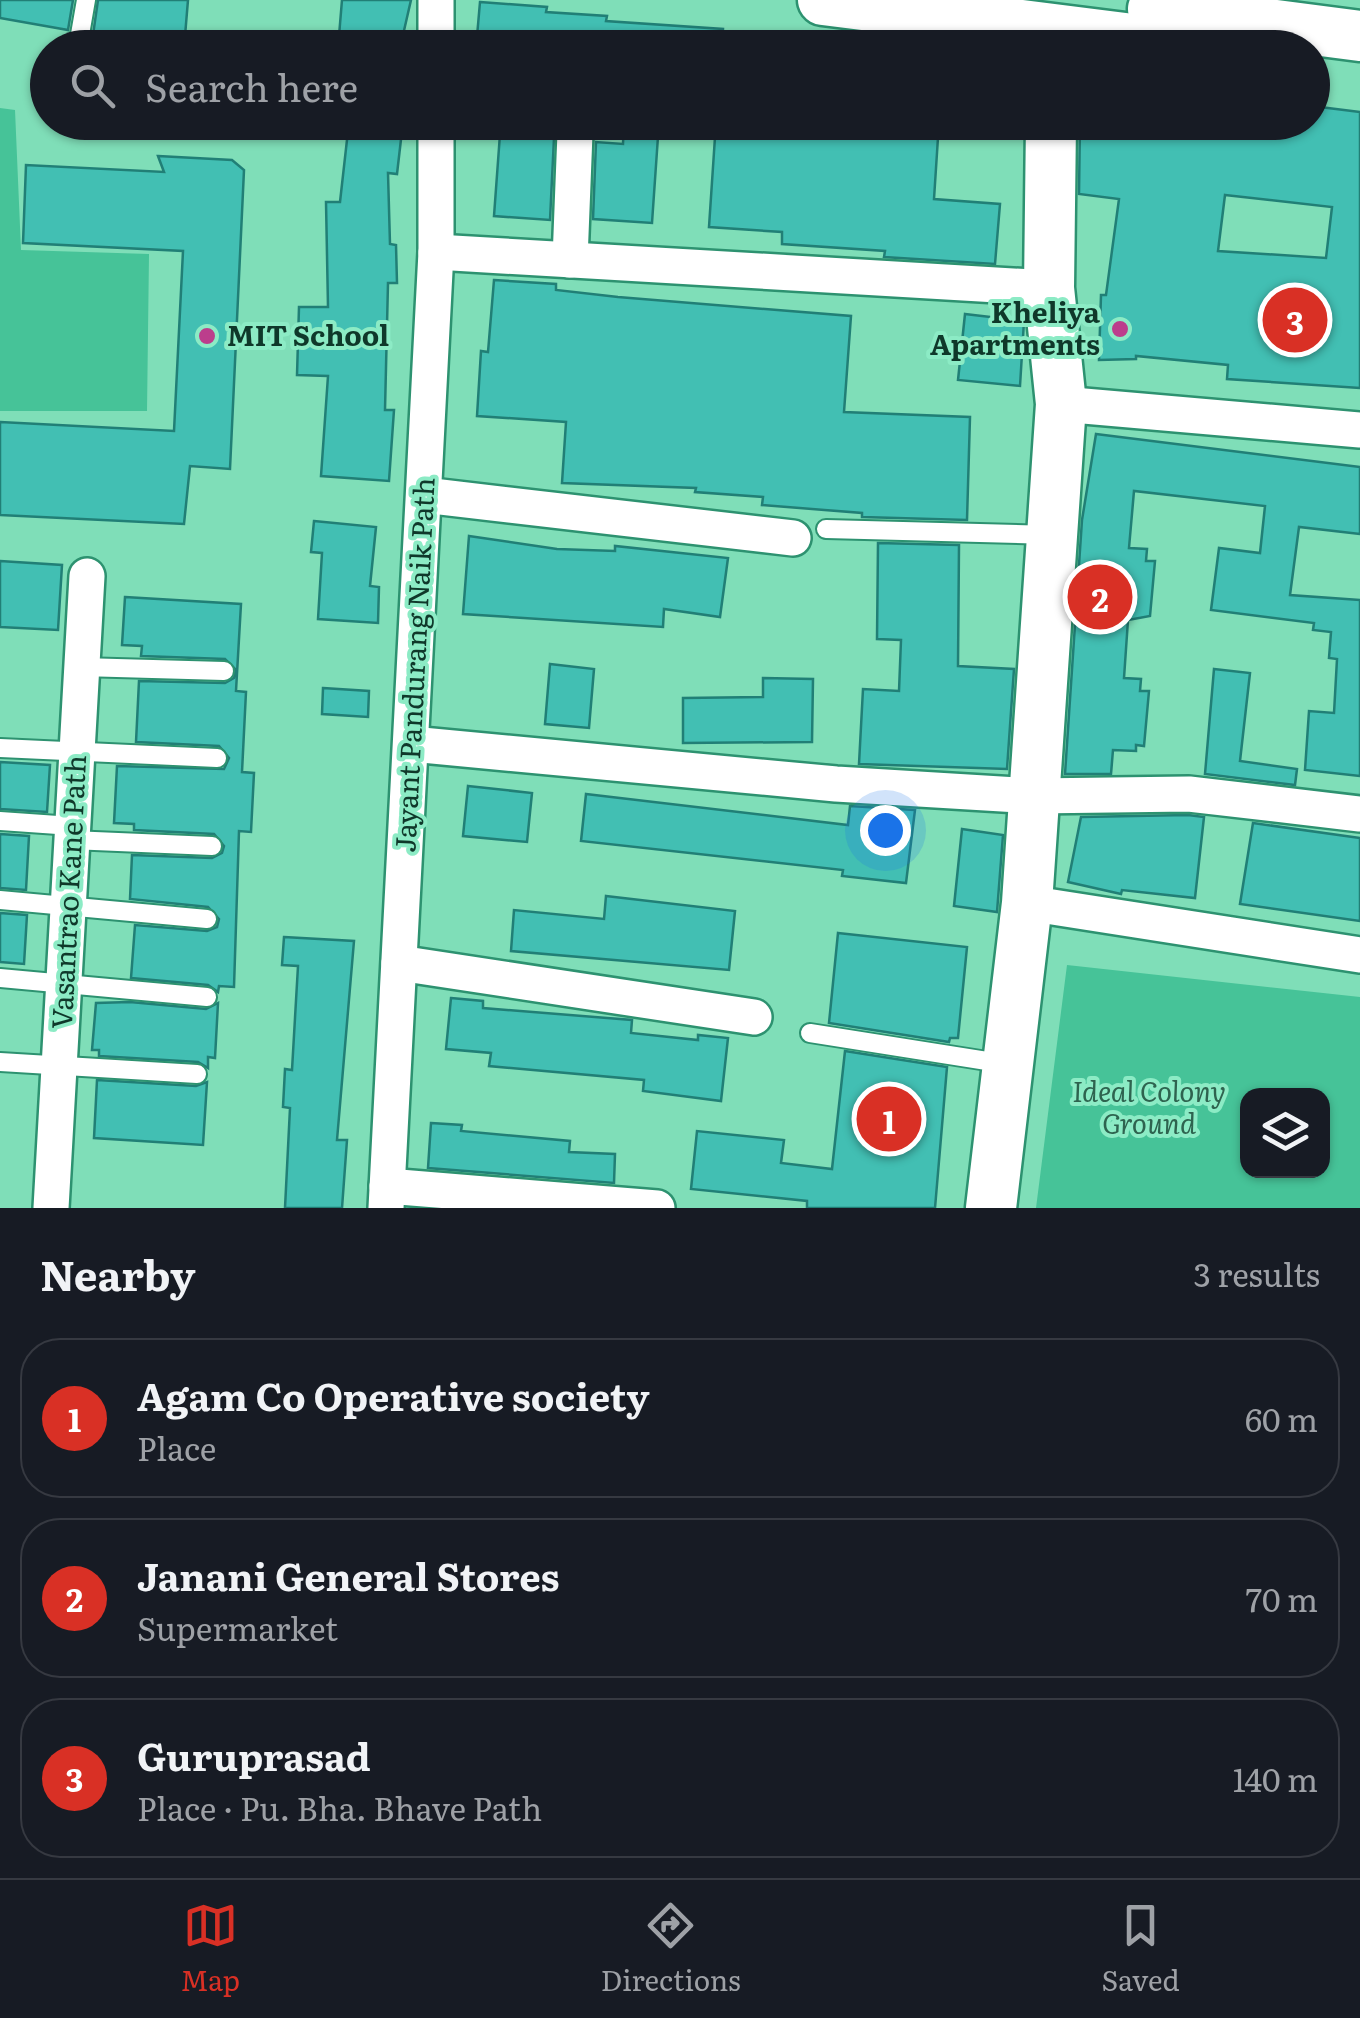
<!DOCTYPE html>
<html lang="en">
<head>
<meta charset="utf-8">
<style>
  body { margin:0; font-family:Literata,serif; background:#20242c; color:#f1f3f6 }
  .controls { position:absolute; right:30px; bottom:30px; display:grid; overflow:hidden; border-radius:20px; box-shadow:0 2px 8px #0004 }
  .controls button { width:90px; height:90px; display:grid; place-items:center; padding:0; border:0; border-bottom:2px solid #363941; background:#171b24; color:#f1f3f6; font:50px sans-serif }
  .you { position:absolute; left:885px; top:830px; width:35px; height:35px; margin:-25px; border:8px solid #fff; border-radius:50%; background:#1a73e8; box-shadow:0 0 0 15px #1a73e833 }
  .badge { display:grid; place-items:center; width:65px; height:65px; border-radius:50%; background:#d93025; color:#fff; font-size:32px; font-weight:700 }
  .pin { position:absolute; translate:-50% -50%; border:5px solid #fff; box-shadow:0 2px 10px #0006 }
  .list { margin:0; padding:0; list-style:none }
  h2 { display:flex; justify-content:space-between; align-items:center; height:130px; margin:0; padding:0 40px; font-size:42px }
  h2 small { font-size:32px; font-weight:400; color:#9ea1a6 }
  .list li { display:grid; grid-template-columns:65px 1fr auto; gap:30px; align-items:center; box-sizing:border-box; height:160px; margin:0 20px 20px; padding:0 20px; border:2px solid #363941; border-radius:40px }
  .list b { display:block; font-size:38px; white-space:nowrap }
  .list p { margin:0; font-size:32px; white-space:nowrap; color:#9ea1a6 }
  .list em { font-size:32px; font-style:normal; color:#9ea1a6 }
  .icon { flex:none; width:55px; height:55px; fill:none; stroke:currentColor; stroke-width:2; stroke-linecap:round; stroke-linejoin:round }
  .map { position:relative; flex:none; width:1360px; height:1208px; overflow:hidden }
  .search { position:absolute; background:#171b24; box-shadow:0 2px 8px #0004; left:30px; right:30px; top:30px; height:110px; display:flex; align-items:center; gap:25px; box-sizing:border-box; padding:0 35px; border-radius:55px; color:#9ea1a6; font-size:38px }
  .sheet { height:670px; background:#171b24 }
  nav { display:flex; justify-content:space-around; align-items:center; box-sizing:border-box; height:140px; border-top:2px solid #363941; background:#171b24; font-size:28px; color:#9ea1a6 }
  nav a { display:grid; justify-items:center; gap:5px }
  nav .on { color:#d93025 }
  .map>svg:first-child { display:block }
</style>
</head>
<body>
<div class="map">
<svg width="1360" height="1208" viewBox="0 0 1360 1208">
  <rect width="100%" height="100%" fill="#7fdeb8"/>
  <g fill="#46c398" fill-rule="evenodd">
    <polygon points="0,108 15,110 21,250 149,254 147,411 0,411"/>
    <path d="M 1067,965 L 1360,997 L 1360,1208 L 1036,1208 ZM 1248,1096 L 1322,1096 L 1322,1170 L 1248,1170 Z"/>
  </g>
  <g fill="#42bfb3" stroke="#217f76" stroke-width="2.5" fill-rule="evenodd">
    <polygon points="0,0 73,0 68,30 0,18"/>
    <polygon points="98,0 188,0 184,48 120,48 126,41 93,35"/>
    <polygon points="342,0 411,0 400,48 338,48"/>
    <polygon points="480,2 547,7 546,12 607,16 606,21 723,29 722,48 476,48"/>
    <path d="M 1312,106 L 1360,112 L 1360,388 L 1227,379 L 1228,365 L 1136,356 L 1136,359 L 1099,360 L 1101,295 L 1106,295 L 1119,199 L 1079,194 L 1080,122 L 1312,122 ZM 1225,195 L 1332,207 L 1326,258 L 1218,251 Z"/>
    <polygon points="349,122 403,122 397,174 388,173 390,244 396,245 397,283 388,283 385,410 394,410 389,481 321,476 328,376 297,375 299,307 328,307 326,202 340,202"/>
    <polygon points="624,122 659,122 652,223 593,219 596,142 623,144"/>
    <polygon points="716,122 939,122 934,199 1000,204 995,264 884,257 885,251 782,244 782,232 709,227"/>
    <polygon points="500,134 554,138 550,220 494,216"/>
    <polygon points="158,156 232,160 244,170 230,469 190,466 184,524 0,515 0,422 174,431 183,251 23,243 26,165 164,172"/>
    <polygon points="494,280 556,284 556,290 618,297 851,316 844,412 970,417 967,520 862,517 862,513 762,505 763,497 695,492 696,488 562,483 566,422 477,416 481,351 488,352"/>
    <polygon points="965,314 1024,321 1020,386 958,380"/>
    <polygon points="1096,434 1360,467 1360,534 1299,527 1290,595 1360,600 1360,776 1305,770 1309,711 1334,713 1337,659 1329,658 1331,632 1313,630 1314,623 1211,610 1219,548 1260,553 1265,506 1134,491 1129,548 1147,549 1146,561 1155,561 1150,616 1128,620 1124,678 1141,679 1140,691 1149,691 1144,746 1136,745 1136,751 1113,750 1111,774 1065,774 1082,520"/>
    <polygon points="314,521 376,527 370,586 379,587 378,623 318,619 322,553 311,552"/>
    <polygon points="469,536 557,549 615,551 615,546 728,558 720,617 664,609 663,627 463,614"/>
    <polygon points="878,543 959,545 958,666 1014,669 1007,769 859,764 863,689 899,691 901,640 877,639"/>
    <polygon points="0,561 62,565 58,630 0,627"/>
    <polygon points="125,597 241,604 236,691 246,692 242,772 254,773 251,832 239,831 234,987 219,986 218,992 208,985 131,978 135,925 207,931 217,927 219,919 208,907 130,899 132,855 212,858 222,853 224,846 214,834 134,830 134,824 114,823 117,766 224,769 229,758 219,746 136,742 139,681 225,683 234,678 236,670 225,659 141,656 142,646 122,645"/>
    <polygon points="550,664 594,669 589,728 545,724"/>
    <polygon points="1214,669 1250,673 1240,761 1297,769 1295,785 1205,774"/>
    <polygon points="763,678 813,679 812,742 683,743 683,698 763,697"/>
    <polygon points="323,688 369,691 368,717 322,714"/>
    <polygon points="0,762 50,765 47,812 0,809"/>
    <polygon points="468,786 532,793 527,842 463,836"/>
    <polygon points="586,794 848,825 850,806 915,810 906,883 842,876 843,870 581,841"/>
    <polygon points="1188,815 1204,817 1195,898 1122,890 1121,894 1068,882 1081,817"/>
    <polygon points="1253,823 1360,838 1360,921 1240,904"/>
    <polygon points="962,829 1003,835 997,912 954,906"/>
    <polygon points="0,834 29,836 26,890 0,888"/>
    <polygon points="606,896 735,911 729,970 511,951 514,910 604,919"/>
    <polygon points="0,913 27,915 24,964 0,962"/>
    <polygon points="838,933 967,947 958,1038 950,1038 949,1042 829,1023"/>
    <polygon points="284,937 354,941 337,1140 347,1140 342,1208 285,1208 290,1108 283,1107 285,1069 292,1070 298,966 282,965"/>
    <polygon points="451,998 483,1001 483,1008 632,1020 631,1033 698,1040 698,1035 728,1038 721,1101 643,1091 644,1080 489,1066 491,1053 446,1049"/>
    <polygon points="130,1002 206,1009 218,1003 215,1058 208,1057 208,1068 198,1062 99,1056 99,1050 92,1050 96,1003"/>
    <polygon points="845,1051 947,1067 935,1208 807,1208 807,1201 691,1189 697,1131 784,1140 781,1163 832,1169"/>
    <polygon points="97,1080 196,1086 207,1082 203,1145 94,1138"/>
    <polygon points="431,1123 462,1125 461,1131 570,1141 569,1152 615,1154 614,1183 428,1168"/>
  </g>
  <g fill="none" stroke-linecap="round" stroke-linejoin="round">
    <defs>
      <g id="lane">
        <polyline points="78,46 86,0"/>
        <polyline points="826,529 1051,535"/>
        <polyline points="81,667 224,671"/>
        <polyline points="0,748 217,758"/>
        <polyline points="0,821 72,826"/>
        <polyline points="71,840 212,846"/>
        <polyline points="0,900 207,919"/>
        <polyline points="0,978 207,997"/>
        <polyline points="810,1033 1006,1064"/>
        <polyline points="0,1062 197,1074"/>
      </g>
      <g id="street">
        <polyline points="436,0 436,48"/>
        <polyline points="436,252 1049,288"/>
        <polyline points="570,260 575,133"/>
        <polyline points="1061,404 1360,430"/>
        <polyline points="424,495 793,538"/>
        <polyline points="411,744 836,784 1033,796 1189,794 1360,814"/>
        <polyline points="1027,903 1360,955"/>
        <polyline points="399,963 754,1017"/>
        <polyline points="387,1186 657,1208"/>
        <polyline points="51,1208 87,576"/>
        <polyline points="386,1208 436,252 436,122"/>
      </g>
      <g id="secondary">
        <polyline points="823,0 1204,48"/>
        <polyline points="1153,9 1360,36"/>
        <polyline points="991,1208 1027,903 1061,404 1049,288 1051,122"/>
      </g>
    </defs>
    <use href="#lane" stroke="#2d9270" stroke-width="22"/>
    <use href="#street" stroke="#2d9270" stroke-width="40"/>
    <use href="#secondary" stroke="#2d9270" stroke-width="55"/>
    <use href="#lane" stroke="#fff" stroke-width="18"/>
    <use href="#street" stroke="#fff" stroke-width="35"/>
    <use href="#secondary" stroke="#fff" stroke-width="50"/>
  </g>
  <g fill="#bc3e8c" stroke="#8cebc5" stroke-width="4">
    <circle cx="1120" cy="329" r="10"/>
    <circle cx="207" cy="336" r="10"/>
  </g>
  <g text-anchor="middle" stroke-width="8" stroke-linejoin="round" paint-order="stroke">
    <g font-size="28" font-weight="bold" fill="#0f382a" stroke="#8cebc5" text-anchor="end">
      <text x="1100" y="323">Kheliya<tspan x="1100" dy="32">Apartments</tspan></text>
      <text x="227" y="346" text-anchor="start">MIT School</text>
    </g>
    <g font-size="28" fill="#0f382a" stroke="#8cebc5">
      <text transform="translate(415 665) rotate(-87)" y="10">Jayant Pandurang Naik Path</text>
      <text transform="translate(69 892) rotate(-87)" y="10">Vasantrao Kane Path</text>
    </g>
    <g font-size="28" font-style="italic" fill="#2e634f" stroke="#8cebc5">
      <text x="1149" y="1102">Ideal Colony<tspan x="1149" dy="32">Ground</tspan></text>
    </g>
  </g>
</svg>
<div class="controls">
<button><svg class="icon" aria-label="layers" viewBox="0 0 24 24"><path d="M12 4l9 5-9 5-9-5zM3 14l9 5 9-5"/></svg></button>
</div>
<div class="you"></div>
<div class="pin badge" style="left:889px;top:1119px">1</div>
<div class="pin badge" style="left:1100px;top:597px">2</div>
<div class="pin badge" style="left:1295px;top:320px">3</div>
<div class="search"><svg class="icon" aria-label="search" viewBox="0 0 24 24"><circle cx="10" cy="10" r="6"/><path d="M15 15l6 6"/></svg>Search here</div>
</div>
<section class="sheet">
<h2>Nearby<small>3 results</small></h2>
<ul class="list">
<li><span class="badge">1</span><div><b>Agam Co Operative society</b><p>Place</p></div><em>60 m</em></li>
<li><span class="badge">2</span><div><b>Janani General Stores</b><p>Supermarket</p></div><em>70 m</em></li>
<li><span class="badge">3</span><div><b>Guruprasad</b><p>Place · Pu. Bha. Bhave Path</p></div><em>140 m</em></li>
</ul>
</section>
<nav>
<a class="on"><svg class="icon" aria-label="map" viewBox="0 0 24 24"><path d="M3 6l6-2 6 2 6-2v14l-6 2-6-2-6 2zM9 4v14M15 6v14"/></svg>Map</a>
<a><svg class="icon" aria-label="directions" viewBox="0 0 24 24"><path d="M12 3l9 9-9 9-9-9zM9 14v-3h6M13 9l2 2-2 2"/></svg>Directions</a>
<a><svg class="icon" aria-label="saved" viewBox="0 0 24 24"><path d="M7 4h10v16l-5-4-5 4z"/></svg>Saved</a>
</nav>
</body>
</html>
